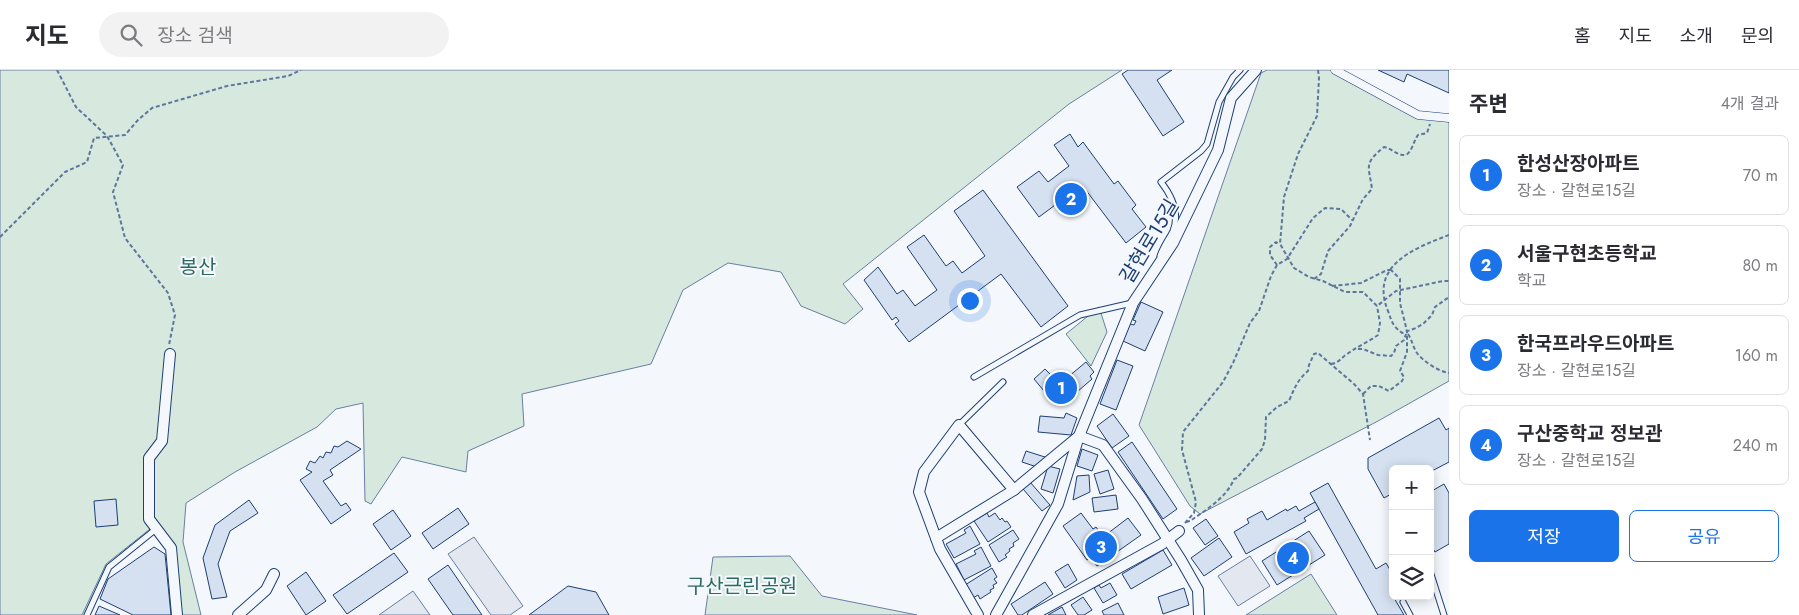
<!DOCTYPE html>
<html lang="ko">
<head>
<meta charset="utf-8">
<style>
  body { margin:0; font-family:Jost,"Noto Sans KR",sans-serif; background:#f2f2f3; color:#2b2b33 }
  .controls { position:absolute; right:15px; bottom:15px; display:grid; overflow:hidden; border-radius:8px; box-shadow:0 2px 12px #0003 }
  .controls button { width:45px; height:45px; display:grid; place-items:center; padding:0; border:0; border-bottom:1px solid #e1e1e2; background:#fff; color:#2b2b33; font:25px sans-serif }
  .you { position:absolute; left:969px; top:230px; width:18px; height:18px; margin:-12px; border:4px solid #fff; border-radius:50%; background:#1a73e8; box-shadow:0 0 0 8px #1a73e833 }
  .badge { display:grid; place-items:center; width:32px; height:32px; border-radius:50%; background:#1a73e8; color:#fff; font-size:16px; font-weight:700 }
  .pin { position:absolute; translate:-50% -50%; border:2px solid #fff; box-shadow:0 1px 5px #0006 }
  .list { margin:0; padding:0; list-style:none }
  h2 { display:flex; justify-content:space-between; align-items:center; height:65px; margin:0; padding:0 20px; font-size:21px }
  h2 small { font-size:16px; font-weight:400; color:#7c7c81 }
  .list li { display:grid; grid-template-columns:32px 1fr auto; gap:15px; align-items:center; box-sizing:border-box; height:80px; margin:0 10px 10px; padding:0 10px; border:1px solid #e1e1e2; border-radius:8px }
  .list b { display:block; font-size:19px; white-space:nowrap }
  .list p { margin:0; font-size:16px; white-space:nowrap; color:#7c7c81 }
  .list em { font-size:16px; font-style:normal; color:#7c7c81 }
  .actions { display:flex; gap:10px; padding:15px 20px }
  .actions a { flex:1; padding:11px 0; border:1px solid #1a73e8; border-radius:8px; text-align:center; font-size:18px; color:#1a73e8 }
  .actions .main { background:#1a73e8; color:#fff }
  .icon { flex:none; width:28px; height:28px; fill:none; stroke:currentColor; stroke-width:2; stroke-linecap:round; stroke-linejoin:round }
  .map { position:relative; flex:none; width:1449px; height:545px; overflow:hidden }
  header { display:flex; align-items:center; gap:30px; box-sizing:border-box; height:70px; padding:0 25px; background:#fff; border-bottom:1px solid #e1e1e2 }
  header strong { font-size:24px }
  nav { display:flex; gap:28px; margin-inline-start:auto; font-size:18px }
  .search { width:350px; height:45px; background:#f2f2f3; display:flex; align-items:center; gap:12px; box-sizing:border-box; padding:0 18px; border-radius:28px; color:#7c7c81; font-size:19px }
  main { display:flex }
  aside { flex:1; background:#fff }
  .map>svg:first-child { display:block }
</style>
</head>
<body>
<header>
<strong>지도</strong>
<div class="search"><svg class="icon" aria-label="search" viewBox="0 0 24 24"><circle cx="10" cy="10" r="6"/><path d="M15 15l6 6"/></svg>장소 검색</div>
<nav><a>홈</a><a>지도</a><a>소개</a><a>문의</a></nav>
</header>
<main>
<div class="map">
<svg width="1449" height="545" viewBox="0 0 1449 545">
  <rect width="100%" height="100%" fill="#f4f7fb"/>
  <g fill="#d7e8df" stroke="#687fa3">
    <polygon points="0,0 1122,0 1069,34 843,214 863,239 845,254 801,236 781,202 728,193 683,220 651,294 522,324 524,356 468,381 466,402 402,387 371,434 365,431 363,333 336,339 317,357 235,402 186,433 183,472 201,545 181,545 175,475 159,455 150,459 106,494 82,545 0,545"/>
    <polygon points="1267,0 1335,0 1418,45 1449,48 1449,311 1378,351 1200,444 1190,436 1139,355 1261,3"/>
    <polygon points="1099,237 1107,262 1091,296 1066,264"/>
    <polygon points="790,486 822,526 917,545 705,545 713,487"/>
    <polygon points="1311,504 1337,545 1246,545"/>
  </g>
  <g fill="#e3e8f0" stroke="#687fa3">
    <polygon points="474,467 523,536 510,545 491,545 448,484"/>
    <polygon points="1250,486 1270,516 1238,536 1218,506"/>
    <polygon points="413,521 430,545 379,545"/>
  </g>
  <g fill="#d5e0f0" stroke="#1d3f73">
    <polygon points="1128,0 1172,0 1157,10 1184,52 1163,66 1122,4"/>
    <polygon points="1378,0 1449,0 1449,23 1407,4 1404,12"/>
    <polygon points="1070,64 1078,77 1083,72 1114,114 1118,111 1136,135 1132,139 1146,157 1126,173 1082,115 1039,147 1017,117 1039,101 1048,112 1069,96 1054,75"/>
    <polygon points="983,120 1068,236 1041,257 1001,204 909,272 895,254 899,251 896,247 892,250 864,210 878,197 897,224 903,220 915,236 937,220 907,177 924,165 946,196 953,191 962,203 985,186 954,141"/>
    <polygon points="1141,232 1163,242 1145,281 1123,271 1130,254 1134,255 1136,251 1133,250"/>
    <polygon points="1117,290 1133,296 1116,340 1100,334"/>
    <polygon points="1086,292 1094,302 1090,306 1092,309 1070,328 1066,323 1054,333 1034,309 1045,299 1052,306 1055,303 1062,312"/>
    <polygon points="1066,343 1077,348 1071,365 1038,362 1040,346 1064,348"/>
    <polygon points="1113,344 1129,366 1112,378 1097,356"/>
    <polygon points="1439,348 1446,360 1449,358 1449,392 1430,402 1430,399 1393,399 1393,423 1384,428 1368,399 1368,388"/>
    <polygon points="347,371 361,379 330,400 333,405 323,411 341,436 346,433 351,440 331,454 300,410 312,402 306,399 310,391 315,393 320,386 323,388 326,382 331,383 334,376 338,377"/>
    <polygon points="1132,372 1177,439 1163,449 1118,382"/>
    <polygon points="1082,379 1098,385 1092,401 1077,396"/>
    <polygon points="1026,381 1048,388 1037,397 1022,392"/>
    <polygon points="1048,396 1060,399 1053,423 1041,419"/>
    <polygon points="1108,400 1114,419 1100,424 1094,404"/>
    <polygon points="1089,405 1090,422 1073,430 1077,406"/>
    <polygon points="1030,412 1050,435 1042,441 1023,419"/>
    <polygon points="1328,413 1376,499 1386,493 1393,505 1393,526 1404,545 1378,545 1310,423"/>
    <polygon points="1444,414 1449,423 1449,474 1435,482 1430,474 1430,422"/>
    <polygon points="1116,425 1118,439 1094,442 1092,428"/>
    <polygon points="116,429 118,455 96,457 94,431"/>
    <polygon points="249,430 258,443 230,461 218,494 227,527 212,529 203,488 215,455"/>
    <polygon points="1315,432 1319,439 1304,448 1306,451 1246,484 1234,462 1249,453 1247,449 1262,441 1267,450 1286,439 1287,441 1296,436 1299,441"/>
    <polygon points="458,438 469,454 433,479 422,463"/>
    <polygon points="393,440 411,466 391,480 373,454"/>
    <polygon points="987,443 989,447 995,443 1000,450 1002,448 1005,452 1007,451 1011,457 988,472 974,451"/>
    <polygon points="1081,443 1093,459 1096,457 1103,467 1128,448 1141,465 1097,496 1091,488 1087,490 1063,456"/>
    <polygon points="1206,449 1218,466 1205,475 1193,458"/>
    <polygon points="970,456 980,474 954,488 946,474 966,463 964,460"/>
    <polygon points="1013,460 1019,469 1013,473 1014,476 1009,479 1010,481 1005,485 1007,487 999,492 989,475"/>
    <polygon points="1309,461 1325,485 1277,515 1262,491"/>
    <polygon points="1219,468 1232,487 1204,506 1191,488"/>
    <polygon points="154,477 165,484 171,545 133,545 100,529 108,509"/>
    <polygon points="981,477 991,496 964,510 956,494 976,484 974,481"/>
    <polygon points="1163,480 1172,495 1131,519 1122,504"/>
    <polygon points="394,483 408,502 347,544 333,525"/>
    <polygon points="1068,494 1077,510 1065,518 1055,502"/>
    <polygon points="448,495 482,545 453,545 428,509"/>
    <polygon points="992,498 997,507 994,509 997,513 993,515 994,518 990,520 991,522 980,529 978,525 973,528 965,515"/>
    <polygon points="306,502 326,531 306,545 287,516"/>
    <polygon points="1045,512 1053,524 1022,545 1018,545 1011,534"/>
    <polygon points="1110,513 1117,525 1103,533 1094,518 1099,515 1101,518"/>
    <polygon points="568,516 596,522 609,545 529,545"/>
    <polygon points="1184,518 1189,535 1163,544 1158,527"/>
    <polygon points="1083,527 1092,540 1084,545 1078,545 1071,535"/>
    <polygon points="1118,533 1124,545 1104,545 1102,541"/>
    <polygon points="99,536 120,545 95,545"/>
    <polygon points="1062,537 1066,545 1048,545"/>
  </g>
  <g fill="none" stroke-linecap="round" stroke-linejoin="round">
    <defs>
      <g id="service">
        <path d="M 1160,186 C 1163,177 1169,169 1173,161 C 1180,143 1172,126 1161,112 L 1201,81 L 1207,74 L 1219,32 L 1233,7 L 1240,0"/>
        <polyline points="974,307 1080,245 1132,233"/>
        <polyline points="959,355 1003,312"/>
        <polyline points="1430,501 1444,545"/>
        <polyline points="1403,532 1410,545"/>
        <polyline points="87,545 109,497 156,459"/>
      </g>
      <polyline id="pedestrian" points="1335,0 1418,45 1449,48"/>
      <g id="minor">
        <polyline points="170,284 162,371 149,388 149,449 171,478 177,545"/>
        <polyline points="936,468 1014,420 1079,366 1103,375 1142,429 1181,490 1198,520 1199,545"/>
        <polyline points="238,545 266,520 274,504"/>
        <polyline points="978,545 940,479 919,422 924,402 959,355 1014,420"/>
        <polyline points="996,545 1058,434 1079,366 1133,233 1173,173 1218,80 1231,28 1256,0"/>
        <polyline points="1033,545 1162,474 1179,461"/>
      </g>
    </defs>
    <use href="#service" stroke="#1d3f73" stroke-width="7"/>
    <use href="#pedestrian" stroke="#1d3f73" stroke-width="9"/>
    <use href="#minor" stroke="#1d3f73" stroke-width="12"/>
    <g stroke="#5e769c" stroke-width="2" stroke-dasharray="4 2.5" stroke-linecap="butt">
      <polyline points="57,0 76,37 107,66 123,95 113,122 125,168 168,223 175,245 169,275"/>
      <polyline points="1318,0 1319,8 1317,46 1298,84 1284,127 1280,174 1294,198 1309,207 1323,211 1345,222 1363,222 1377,236 1396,221 1443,211 1449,211"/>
      <path d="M 1449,165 C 1415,178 1369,195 1388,241 C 1392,252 1392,255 1402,263 L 1416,258 L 1423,254 L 1432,245 L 1435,237 L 1449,227"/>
      <polyline points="0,167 65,102 87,92 94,68 125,65 138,50 152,38 227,16 288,6 301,0"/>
      <polyline points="1277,195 1270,185 1270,177 1276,172 1279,174"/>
      <path d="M 1314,209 L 1321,204 L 1328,181 L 1350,156 L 1363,129 L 1372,119 C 1369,96 1363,94 1384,77 C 1393,79 1397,86 1406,85 C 1413,80 1413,72 1418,65 L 1427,63 L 1430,54"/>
      <polyline points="1332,216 1361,213 1387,200 1391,200"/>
      <path d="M 1408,264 C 1412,270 1413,277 1417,283 C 1424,292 1438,301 1449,303"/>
      <polyline points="1358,279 1363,279 1378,285 1391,286 1394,283 1396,276 1404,270 1406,264"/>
      <path d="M 1331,294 C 1339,293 1341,288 1347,284 C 1357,277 1368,272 1378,265 L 1380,253 L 1377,236"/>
      <polyline points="1363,324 1371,316 1379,316 1389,321 1402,311 1404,307 1400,301 1407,282 1407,261 1400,233 1400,209 1391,200"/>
      <path d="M 1186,452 L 1190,451 C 1206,440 1227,427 1234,409 L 1237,408 L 1262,379 L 1265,370 L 1266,347 L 1277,337 L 1289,331 C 1294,319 1298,309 1308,301 L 1309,295 L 1314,284 L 1318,283 L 1354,314 L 1363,324 L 1370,370"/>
      <polyline points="1185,453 1194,443 1196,432 1182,380 1183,362 1223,312 1233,293 1250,253 1259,241 1271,206 1277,195 1287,189 1313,148 1325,138 1341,139 1352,150"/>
    </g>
    <use href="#service" stroke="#f4f7fb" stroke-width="5"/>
    <use href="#pedestrian" stroke="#f4f7fb" stroke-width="8"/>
    <use href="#minor" stroke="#f4f7fb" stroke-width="10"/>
  </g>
  <g text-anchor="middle" stroke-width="4" stroke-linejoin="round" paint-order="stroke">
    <g font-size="20" fill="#1d3f73" stroke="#f4f7fb">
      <text transform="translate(1149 171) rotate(-59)" y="7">갈현로15길</text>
    </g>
    <g font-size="20" fill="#2c6c60" stroke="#f4f7fb">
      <text x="198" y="204">봉산</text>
      <text x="742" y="523">구산근린공원</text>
    </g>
  </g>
</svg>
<div class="controls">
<button>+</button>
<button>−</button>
<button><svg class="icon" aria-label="layers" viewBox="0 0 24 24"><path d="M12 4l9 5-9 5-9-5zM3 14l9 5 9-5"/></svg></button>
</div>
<div class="you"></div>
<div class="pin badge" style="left:1061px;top:318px">1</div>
<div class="pin badge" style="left:1071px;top:129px">2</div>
<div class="pin badge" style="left:1101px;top:477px">3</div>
<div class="pin badge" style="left:1293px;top:488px">4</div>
</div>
<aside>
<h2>주변<small>4개 결과</small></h2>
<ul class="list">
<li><span class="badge">1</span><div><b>한성산장아파트</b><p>장소 · 갈현로15길</p></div><em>70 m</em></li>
<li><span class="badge">2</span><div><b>서울구현초등학교</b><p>학교</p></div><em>80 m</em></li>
<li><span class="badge">3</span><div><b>한국프라우드아파트</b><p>장소 · 갈현로15길</p></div><em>160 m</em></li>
<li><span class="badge">4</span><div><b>구산중학교 정보관</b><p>장소 · 갈현로15길</p></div><em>240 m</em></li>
</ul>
<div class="actions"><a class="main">저장</a><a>공유</a></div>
</aside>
</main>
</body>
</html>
